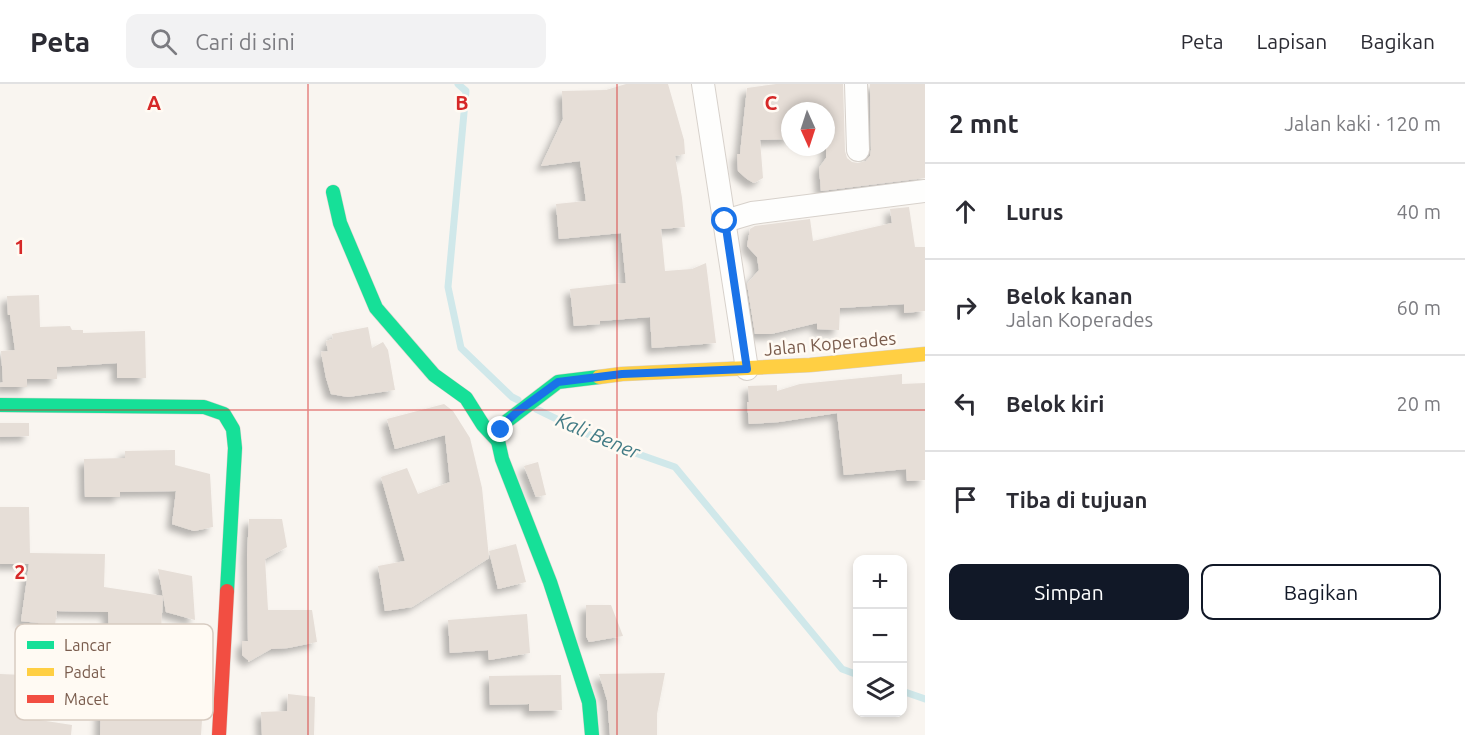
<!DOCTYPE html>
<html lang="id">
<head>
<meta charset="utf-8">
<style>
  body { margin:0; font-family:Ubuntu,sans-serif; background:#f2f2f3; color:#2b2b33 }
  .controls { position:absolute; right:18px; bottom:18px; display:grid; overflow:hidden; border-radius:12px; box-shadow:0 3px 9px #0003 }
  .controls button { width:54px; height:54px; display:grid; place-items:center; padding:0; border:0; border-bottom:2px solid #e1e1e2; background:#fff; color:#2b2b33; font:30px sans-serif }
  .compass { position:absolute; left:781px; top:18px; width:54px; height:54px; border-radius:50%; background:#fff; box-shadow:0 3px 9px #0003; rotate:177deg }
  .stop { position:absolute; width:18px; height:18px; margin:-14px; border:4px solid #1a73e8; border-radius:50%; background:#fff }
  .stop.end { background:#1a73e8; border-color:#fff; box-shadow:0 2px 6px #0008 }
  .list { margin:0; padding:0; list-style:none }
  h2 { display:flex; justify-content:space-between; align-items:center; height:78px; margin:0; padding:0 24px; font-size:26px }
  h2 small { font-size:20px; font-weight:400; color:#7c7c81 }
  .list li { display:grid; grid-template-columns:39px 1fr auto; gap:18px; align-items:center; box-sizing:border-box; height:96px; padding:0 24px; border-top:2px solid #e1e1e2 }
  .list b { display:block; font-size:22px; white-space:nowrap }
  .list p { margin:0; font-size:20px; white-space:nowrap; color:#7c7c81 }
  .list em { font-size:20px; font-style:normal; color:#7c7c81 }
  .actions { display:flex; gap:12px; padding:18px 24px }
  .actions a { flex:1; padding:14px 0; border:2px solid #111827; border-radius:12px; text-align:center; font-size:21px; color:#111827 }
  .actions .main { background:#111827; color:#fff }
  .icon { flex:none; width:33px; height:33px; fill:none; stroke:currentColor; stroke-width:2; stroke-linecap:round; stroke-linejoin:round }
  .map { position:relative; flex:none; width:925px; height:651px; overflow:hidden }
  header { display:flex; align-items:center; gap:36px; box-sizing:border-box; height:84px; padding:0 30px; background:#fff; border-bottom:2px solid #e1e1e2 }
  header strong { font-size:28px }
  nav { display:flex; gap:33px; margin-inline-start:auto; font-size:21px }
  .search { width:420px; height:54px; background:#f2f2f3; display:flex; align-items:center; gap:15px; box-sizing:border-box; padding:0 21px; border-radius:12px; color:#7c7c81; font-size:22px }
  main { display:flex }
  aside { flex:1; background:#fff }
  .map>svg:first-child { display:block }
</style>
</head>
<body>
<header>
<strong>Peta</strong>
<div class="search"><svg class="icon" aria-label="search" viewBox="0 0 24 24"><circle cx="10" cy="10" r="6"/><path d="M15 15l6 6"/></svg>Cari di sini</div>
<nav><a>Peta</a><a>Lapisan</a><a>Bagikan</a></nav>
</header>
<main>
<div class="map">
<svg width="925" height="651" viewBox="0 0 925 651">
  <defs>
    <filter id="shadow"><feDropShadow dx="-5.5" dy="5.5" stdDeviation="3" flood-color="#0004"/></filter>
  </defs>
  <rect width="100%" height="100%" fill="#f9f5f0"/>
  <g fill="none" stroke-linecap="round" stroke-linejoin="round">
    <g stroke="#d0e8ea" stroke-width="7">
      <polyline points="458,0 466,7 448,203 461,264 512,313 518,316"/>
      <polyline points="536,325 604,358 675,383 842,585 858,591"/>
      <polyline points="902,607 925,615"/>
    </g>
  </g>
  <g fill="#e6ded7" filter="url(#shadow)">
    <polygon points="626,0 668,0 684,56 685,70 675,72 682,114 685,143 661,145 665,187 692,185 706,179 716,259 652,264 650,233 600,237 600,240 574,242 570,205 626,199 621,149 559,155 556,120 586,117 580,77 541,82 563,35 562,7 606,6"/>
    <polygon points="776,0 843,0 845,67 847,74 852,78 858,79 866,77 870,72 871,66 870,0 925,0 925,94 821,107 819,84 826,74 826,27 790,27 790,55 760,56 763,94 754,99 747,95 738,87 737,70 740,70 747,4"/>
    <polygon points="909,123 915,163 925,163 925,227 904,229 904,220 840,224 839,246 817,245 817,239 771,250 755,250 747,200 759,186 757,173 747,162 750,145 755,142 810,135 813,157 892,139 890,125"/>
    <polygon points="39,211 40,243 70,242 72,246 83,246 83,249 145,247 146,294 117,294 117,279 57,283 57,295 27,295 27,303 0,303 0,299 3,298 1,267 15,266 10,231 8,231 7,212"/>
    <polygon points="368,243 372,264 383,258 388,266 395,306 348,313 331,310 326,294 321,268 328,267 326,257 333,255 332,250"/>
    <polygon points="902,290 902,300 925,299 925,396 907,397 906,385 844,391 837,329 779,338 749,340 747,318 749,318 748,302 777,301 777,307 800,300"/>
    <polygon points="444,320 453,327 470,354 482,404 489,474 412,523 385,527 378,482 405,477 381,393 407,384 418,410 450,398 445,351 395,365 387,335"/>
    <polygon points="0,339 29,339 29,352 0,353"/>
    <polygon points="175,366 175,381 210,390 213,443 194,447 172,440 176,407 120,408 120,413 85,413 84,375 125,374 125,367"/>
    <polygon points="538,378 546,411 536,413 524,382"/>
    <polygon points="0,423 29,423 30,471 30,469 105,470 104,503 163,512 159,582 186,583 202,636 201,651 100,651 102,584 111,584 111,578 132,580 135,554 109,550 108,528 57,527 55,541 21,537 29,480 0,480"/>
    <polygon points="249,435 282,435 287,463 265,475 268,526 312,526 317,558 288,564 271,565 248,578 248,576 242,571 242,557 248,557 247,470"/>
    <polygon points="516,460 526,498 498,505 489,467"/>
    <polygon points="158,485 192,492 195,536 166,528"/>
    <polygon points="586,521 611,521 623,552 589,558 586,552"/>
    <polygon points="527,530 530,569 489,576 488,566 450,569 448,536"/>
    <polygon points="665,589 657,630 657,651 610,651 607,616 599,590"/>
    <polygon points="0,590 24,591 20,633 72,641 71,651 0,651"/>
    <polygon points="561,591 562,626 529,627 529,620 490,621 489,592"/>
    <polygon points="288,610 315,613 314,651 262,651 261,628 287,627"/>
  </g>
  <g fill="none" stroke-linecap="round" stroke-linejoin="round">
    <defs>
      <g id="street">
        <polyline points="703,0 747,285"/>
        <polyline points="856,0 858,66"/>
        <polyline points="725,137 752,129 925,107"/>
      </g>
      <g id="fast">
        <polyline points="333,108 340,139 376,224 434,291 466,314 483,341 498,357"/>
        <polyline points="0,321 204,323 224,330 233,345 235,364 227,507"/>
        <polyline points="592,651 589,618 550,498 502,375 498,357 501,346 507,337 558,298 599,293"/>
      </g>
      <polyline id="slow" points="599,293 622,290 810,281 925,270"/>
      <polyline id="jam" points="219,651 227,507"/>
    </defs>
    <use href="#street" stroke="#d7d1cb" stroke-width="24"/>
    <use href="#fast" stroke="#d9d2cb" stroke-width="15"/>
    <use href="#slow" stroke="#d9d2cb" stroke-width="15"/>
    <use href="#jam" stroke="#d9d2cb" stroke-width="15"/>
    <use href="#street" stroke="#fefefd" stroke-width="22"/>
    <use href="#fast" stroke="#16e098" stroke-width="14"/>
    <use href="#slow" stroke="#ffcf43" stroke-width="14"/>
    <use href="#jam" stroke="#f24e42" stroke-width="14"/>
  </g>
  <g fill="none" stroke-linecap="round" stroke-linejoin="round">
    <polyline stroke="#1a73e8" stroke-width="8" points="501,346 507,337 517,328 558,298 622,290 747,285 725,137"/>
  </g>
  <path fill="none" stroke="#d62828" stroke-width="1.5" stroke-opacity="0.55" d="M 308,0 L 308,651M 617,0 L 617,651M 0,326 L 925,326"/>
  <g text-anchor="middle" stroke-width="5" stroke-linejoin="round" paint-order="stroke">
    <g font-size="18" fill="#7a5c4d" stroke="#fffaf3">
      <text transform="translate(830 260) rotate(-5)" y="6">Jalan Koperades</text>
    </g>
    <g font-size="20" font-style="italic" fill="#437c86" stroke="#fffaf3">
      <text transform="translate(598 352) rotate(23)" y="7">Kali Bener</text>
    </g>
  </g>
  <rect x="15" y="540" width="198" height="96" rx="9" fill="#fffaf3" stroke="#d7cbc1" stroke-width="1.5"/>
  <rect x="27" y="557" width="27" height="8" fill="#16e098"/>
  <rect x="27" y="584" width="27" height="8" fill="#ffcf43"/>
  <rect x="27" y="611" width="27" height="8" fill="#f24e42"/>
  <g font-size="16" fill="#7a5c4d">
    <text x="64" y="567">Lancar</text>
    <text x="64" y="594">Padat</text>
    <text x="64" y="621">Macet</text>
  </g>
  <g font-size="20" text-anchor="middle" font-weight="bold" fill="#d62828" stroke="#fffaf3" stroke-width="5" stroke-linejoin="round" paint-order="stroke">
    <text x="154" y="26">A</text>
    <text x="462" y="26">B</text>
    <text x="771" y="26">C</text>
    <text x="20" y="170">1</text>
    <text x="20" y="495">2</text>
  </g>
</svg>
<div class="controls">
<button>+</button>
<button>−</button>
<button><svg class="icon" aria-label="layers" viewBox="0 0 24 24"><path d="M12 4l9 5-9 5-9-5zM3 14l9 5 9-5"/></svg></button>
</div>
<svg class="compass" viewBox="-18 -18 36 36"><path d="M0-13l5 13h-10z" fill="#e53935"/><path d="M0 13l5-13h-10z" fill="#7c7c81"/></svg>
<div class="stop" style="left:725px;top:137px"></div>
<div class="stop end" style="left:501px;top:346px"></div>
</div>
<aside>
<h2>2 mnt<small>Jalan kaki · 120 m</small></h2>
<ul class="list">
<li><svg class="icon" aria-label="ahead" viewBox="0 0 24 24"><path d="M12 20V5M6 11l6-6 6 6"/></svg><div><b>Lurus</b></div><em>40 m</em></li>
<li><svg class="icon" aria-label="right" viewBox="0 0 24 24"><path d="M7 20v-9h11M14 6l5 5-5 5"/></svg><div><b>Belok kanan</b><p>Jalan Koperades</p></div><em>60 m</em></li>
<li><svg class="icon" aria-label="left" viewBox="0 0 24 24"><path d="M17 20v-9H6M10 6l-5 5 5 5"/></svg><div><b>Belok kiri</b></div><em>20 m</em></li>
<li><svg class="icon" aria-label="arrive" viewBox="0 0 24 24"><path d="M6 21V4h12l-3 4 3 4H6"/></svg><div><b>Tiba di tujuan</b></div></li>
</ul>
<div class="actions"><a class="main">Simpan</a><a>Bagikan</a></div>
</aside>
</main>
</body>
</html>
